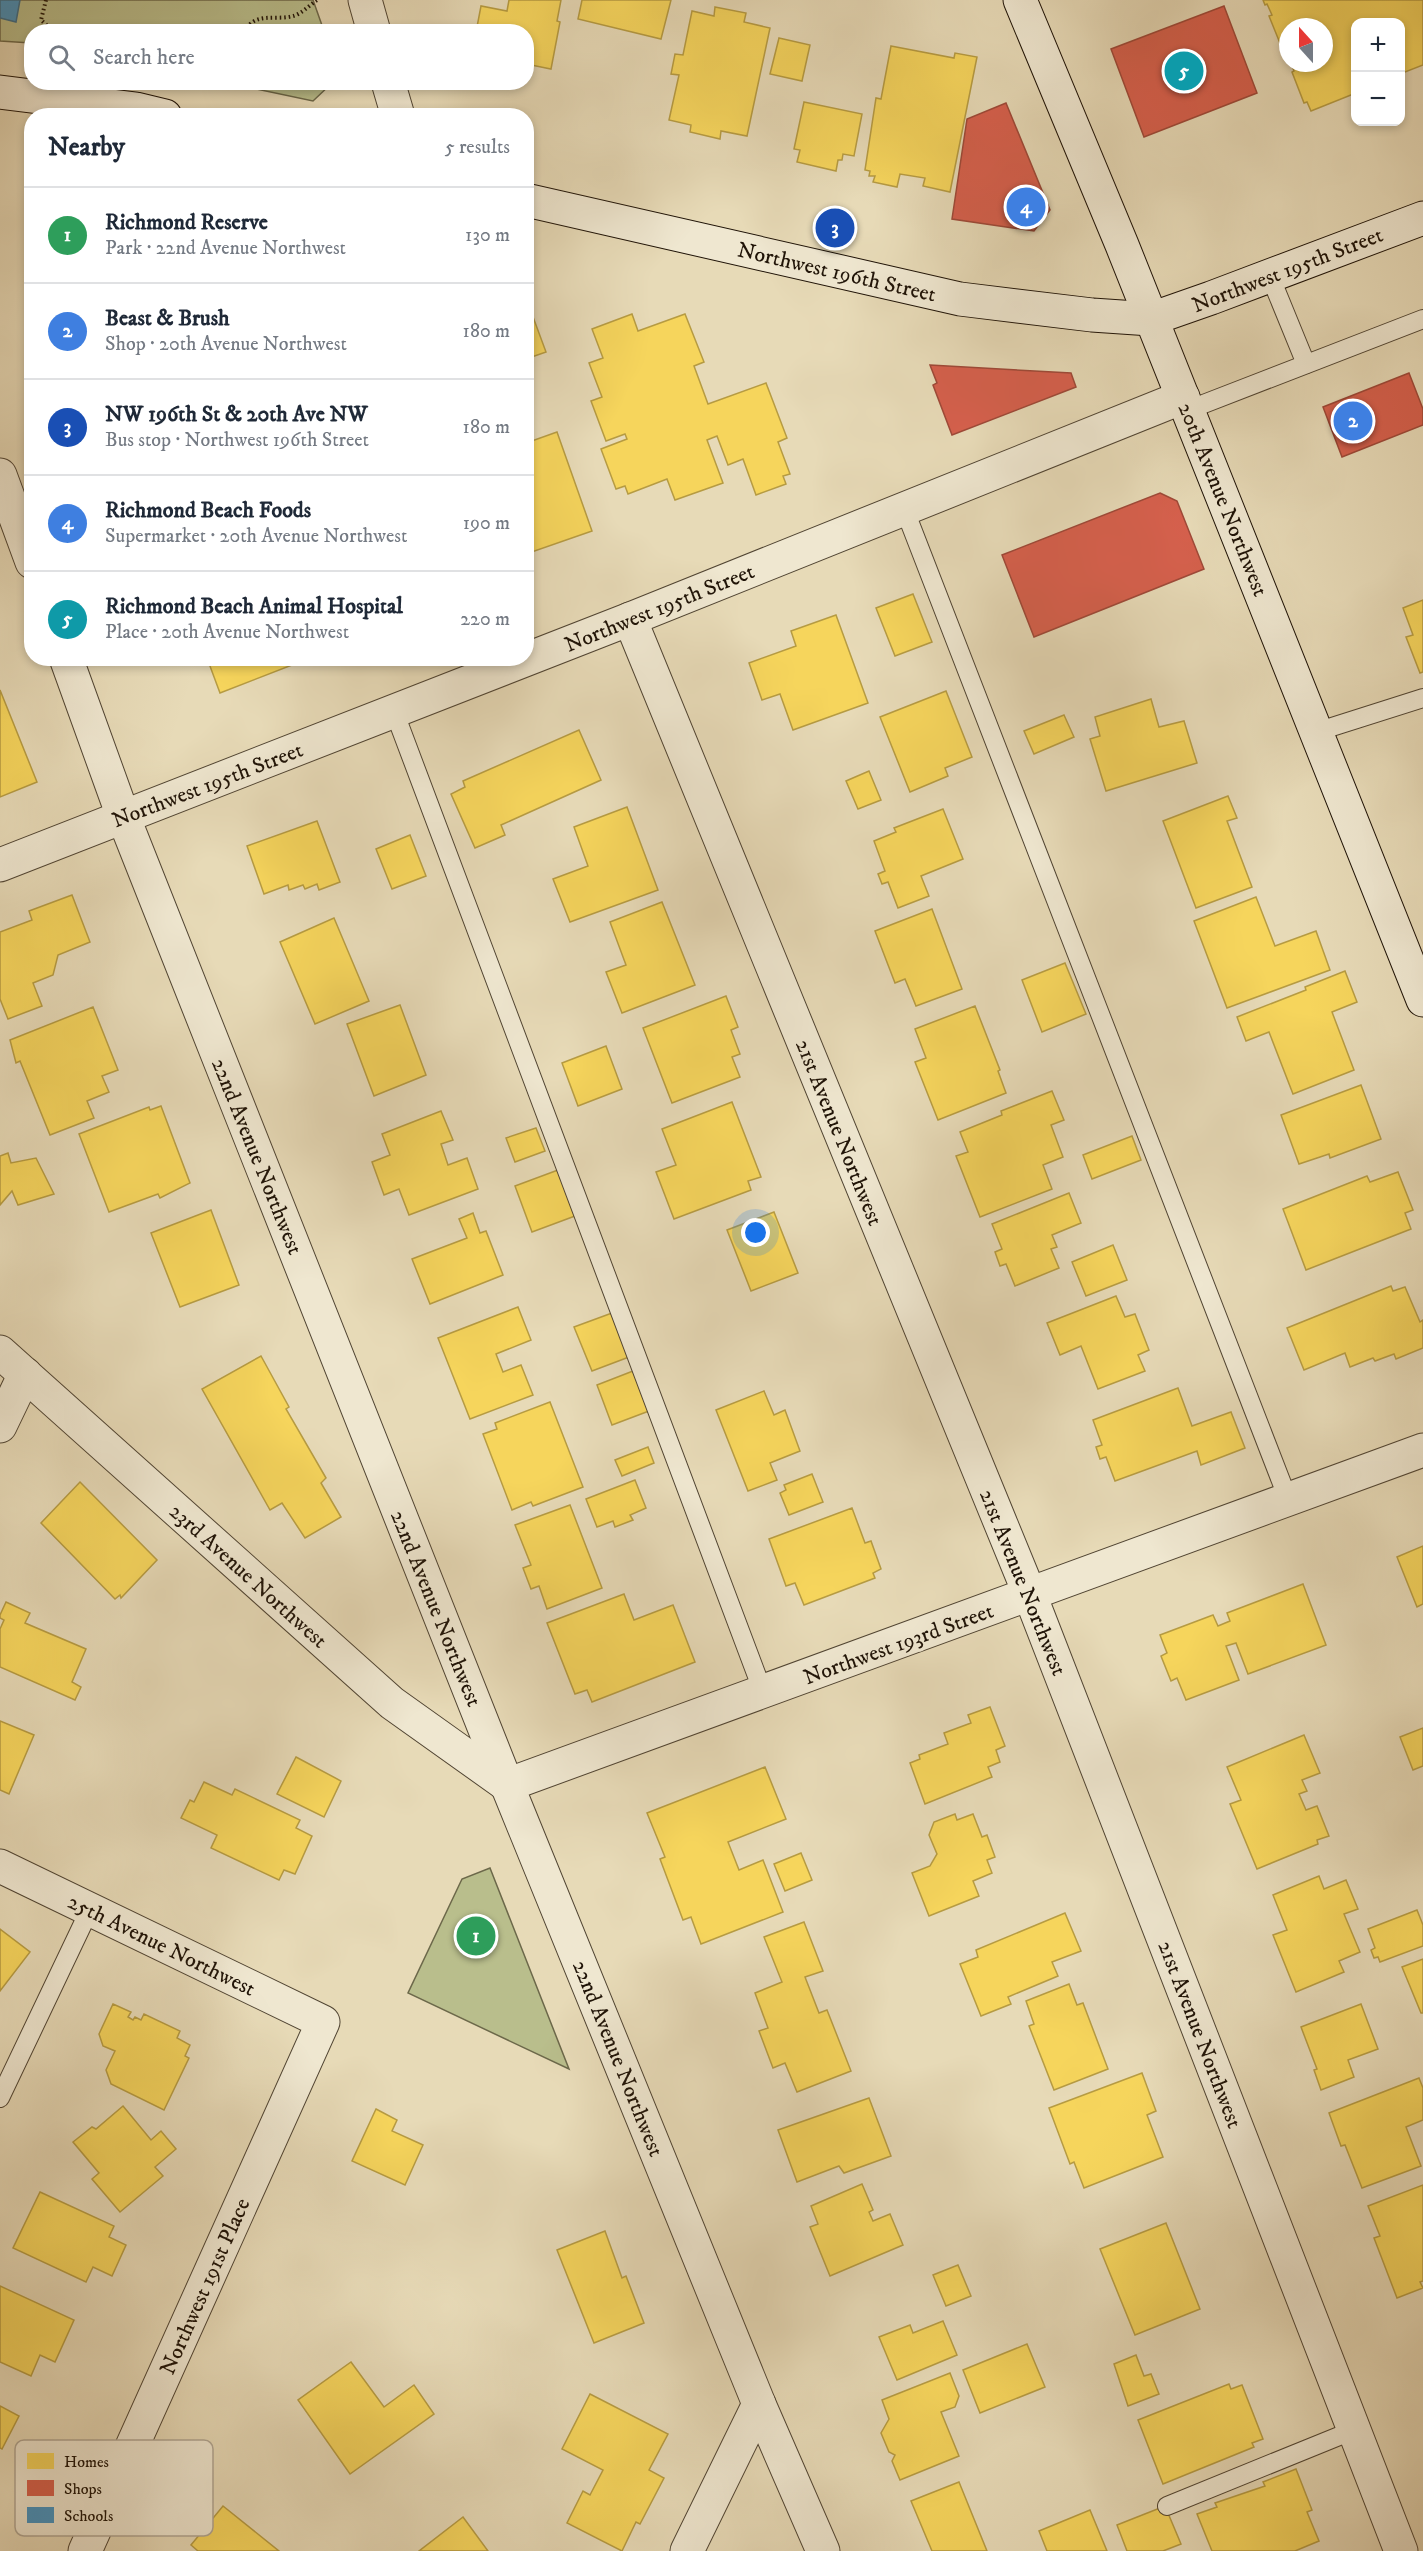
<!DOCTYPE html>
<html lang="en">
<head>
<meta charset="utf-8">
<style>
  body { margin:0; font-family:"IM FELL DW Pica",serif; background:#f6f6f7; color:#1f2937 }
  .controls { position:absolute; right:18px; top:18px; display:grid; overflow:hidden; border-radius:12px; box-shadow:0 3px 9px #0003 }
  .controls button { width:54px; height:54px; display:grid; place-items:center; padding:0; border:0; border-bottom:2px solid #e0e1e3; background:#fff; color:#1f2937; font:30px sans-serif }
  .compass { position:absolute; left:1279px; top:18px; width:54px; height:54px; border-radius:50%; background:#fff; box-shadow:0 3px 9px #0003; rotate:339deg }
  .you { position:absolute; left:756px; top:1233px; width:21px; height:21px; margin:-15px; border:4px solid #fff; border-radius:50%; background:#1a73e8; box-shadow:0 0 0 9px #1a73e833 }
  .badge { display:grid; place-items:center; width:39px; height:39px; border-radius:50%; background:#111827; color:#fff; font-size:20px; font-weight:700 }
  .pin { position:absolute; translate:-50% -50%; border:3px solid #fff; box-shadow:0 2px 6px #0006 }
  .list { margin:0; padding:0; list-style:none }
  h2 { display:flex; justify-content:space-between; align-items:center; height:78px; margin:0; padding:0 24px; font-size:26px }
  h2 small { font-size:20px; font-weight:400; color:#747a83 }
  .list li { display:grid; grid-template-columns:39px 1fr auto; gap:18px; align-items:center; box-sizing:border-box; height:96px; padding:0 24px; border-top:2px solid #e0e1e3 }
  .list b { display:block; font-size:22px; white-space:nowrap }
  .list p { margin:0; font-size:20px; white-space:nowrap; color:#747a83 }
  .list em { font-size:20px; font-style:normal; color:#747a83 }
  .icon { flex:none; width:33px; height:33px; fill:none; stroke:currentColor; stroke-width:2; stroke-linecap:round; stroke-linejoin:round }
  .map { position:relative; flex:none; width:1423px; height:2551px; overflow:hidden }
  .search { position:absolute; background:#fff; box-shadow:0 3px 9px #0003; left:24px; top:24px; width:510px; height:66px; display:flex; align-items:center; gap:15px; box-sizing:border-box; padding:0 21px; border-radius:24px; color:#747a83; font-size:22px }
  .panel { position:absolute; background:#fff; box-shadow:0 3px 9px #0003; left:24px; top:108px; width:510px; height:558px; border-radius:24px }
  .map>svg:first-child { display:block }
</style>
</head>
<body>
<div class="map">
<svg width="1423" height="2551" viewBox="0 0 1423 2551">
  <rect width="100%" height="100%" fill="#e7dab7"/>
  <filter id="stains"><feTurbulence type="fractalNoise" baseFrequency=".00333" numOctaves="4"/><feColorMatrix values="0 0 0 0 .2 0 0 0 0 .09 0 0 0 0 .02 0 0 0 .5 -.17"/></filter>
  <radialGradient id="worn" r=".72"><stop offset=".6" stop-color="#630" stop-opacity="0"/><stop offset="1" stop-color="#630" stop-opacity=".3"/></radialGradient>
  <g fill="#b9be8c" stroke="#6c684a" stroke-width="1.5">
    <polygon points="0,0 313,0 324,31 32,32 31,43 0,41"/>
    <polygon points="228,83 332,82 332,83 313,101"/>
    <polygon points="490,1868 569,2069 408,1993 462,1879"/>
  </g>
  <g fill="#f6d55c" stroke="#b69b42" stroke-width="1.5">
    <polygon points="509,0 561,0 557,21 560,22 551,69 526,64 526,32 476,32 481,6 507,11"/>
    <polygon points="582,0 671,0 661,39 578,19"/>
    <polygon points="1263,0 1423,0 1423,65 1400,74 1400,22 1356,22 1356,93 1311,111 1307,102 1304,103 1292,72 1294,71 1291,63 1324,63 1324,27 1288,27 1288,57 1286,58 1269,16 1272,15 1267,4 1265,5"/>
    <polygon points="715,7 746,13 744,22 770,28 747,136 721,131 720,139 690,132 691,125 669,120 679,75 671,74 675,54 683,55 692,11 714,16"/>
    <polygon points="779,38 810,45 802,81 770,74"/>
    <polygon points="891,46 954,58 955,53 977,57 950,192 923,186 925,178 900,174 897,187 873,182 875,176 869,176 870,171 865,170 876,98 881,99"/>
    <polygon points="804,102 862,114 854,156 843,154 842,160 838,160 836,171 797,162 800,150 794,149"/>
    <polygon points="526,298 546,352 526,359"/>
    <polygon points="632,314 638,331 685,314 704,362 694,366 708,404 766,383 787,438 778,442 790,474 783,476 786,484 756,495 743,459 728,465 717,436 707,440 723,483 675,500 667,479 628,494 625,486 616,489 601,449 627,439 625,434 606,441 591,401 602,397 589,363 603,358 592,329"/>
    <polygon points="557,432 592,531 526,554 526,443"/>
    <polygon points="913,594 932,642 895,656 876,608"/>
    <polygon points="1423,600 1423,672 1420,673 1406,637 1413,635 1403,608"/>
    <polygon points="836,615 868,703 793,730 780,694 762,700 749,663 796,646 791,631"/>
    <polygon points="207,658 310,658 220,693"/>
    <polygon points="0,690 37,782 0,797"/>
    <polygon points="946,691 972,757 945,768 948,776 910,792 880,717"/>
    <polygon points="1151,699 1159,727 1184,721 1197,763 1106,791 1090,739 1100,736 1095,717"/>
    <polygon points="1064,715 1074,737 1034,754 1024,731"/>
    <polygon points="579,730 601,780 501,825 505,835 475,848 451,794 465,787 463,781"/>
    <polygon points="869,771 881,800 858,809 846,781"/>
    <polygon points="1228,796 1237,818 1227,821 1252,887 1196,908 1163,821"/>
    <polygon points="627,807 658,890 570,922 553,879 588,866 574,827"/>
    <polygon points="943,809 963,859 921,876 929,896 898,908 888,882 882,884 878,874 885,871 874,841 896,832 894,828"/>
    <polygon points="317,821 340,882 319,890 317,884 305,889 303,885 289,890 288,885 264,894 247,846"/>
    <polygon points="410,835 426,876 392,889 376,849"/>
    <polygon points="72,895 90,942 58,955 53,975 33,983 42,1006 8,1019 0,999 0,932 32,920 29,911"/>
    <polygon points="1256,897 1275,946 1316,931 1330,970 1227,1008 1194,921"/>
    <polygon points="662,902 695,985 622,1013 606,972 626,965 610,922"/>
    <polygon points="932,909 962,989 916,1006 905,979 895,983 875,931"/>
    <polygon points="334,918 369,1001 315,1024 280,942"/>
    <polygon points="1065,963 1086,1014 1042,1032 1022,980"/>
    <polygon points="1345,971 1357,1002 1332,1012 1354,1070 1293,1094 1269,1032 1246,1041 1237,1017 1306,990 1305,987"/>
    <polygon points="726,996 738,1027 731,1030 740,1054 732,1057 740,1077 672,1103 643,1028"/>
    <polygon points="400,1005 426,1075 374,1096 347,1024"/>
    <polygon points="975,1006 1000,1070 998,1071 1006,1093 938,1120 915,1062 926,1058 915,1029"/>
    <polygon points="93,1007 118,1070 102,1076 109,1092 87,1101 94,1118 50,1135 20,1061 16,1063 10,1040"/>
    <polygon points="606,1046 622,1089 578,1106 562,1063"/>
    <polygon points="1361,1085 1381,1139 1330,1158 1329,1154 1299,1164 1281,1115"/>
    <polygon points="1052,1091 1064,1120 1051,1125 1063,1157 1043,1165 1052,1189 980,1217 956,1156 968,1152 960,1132 1002,1115 1001,1111"/>
    <polygon points="732,1102 761,1177 748,1181 751,1190 674,1219 656,1172 676,1165 662,1129"/>
    <polygon points="161,1106 190,1183 160,1198 158,1194 109,1212 79,1134 149,1107 150,1110"/>
    <polygon points="441,1111 453,1140 441,1144 448,1165 467,1158 478,1189 409,1215 399,1189 384,1195 372,1162 390,1155 382,1134"/>
    <polygon points="536,1128 545,1151 515,1162 506,1138"/>
    <polygon points="1132,1136 1141,1160 1092,1179 1083,1155"/>
    <polygon points="8,1153 11,1163 36,1158 54,1194 18,1205 12,1191 0,1205 0,1156"/>
    <polygon points="558,1170 575,1216 532,1232 515,1186"/>
    <polygon points="1398,1172 1413,1210 1405,1213 1411,1229 1306,1270 1283,1209 1367,1176 1370,1182"/>
    <polygon points="1069,1193 1081,1223 1052,1235 1057,1247 1051,1249 1059,1268 1015,1286 1006,1264 1000,1266 995,1252 1002,1249 992,1224"/>
    <polygon points="211,1210 239,1285 180,1307 151,1233"/>
    <polygon points="774,1212 798,1273 751,1291 727,1230"/>
    <polygon points="473,1213 480,1233 486,1231 503,1275 430,1304 412,1259 467,1238 459,1219"/>
    <polygon points="1113,1245 1127,1280 1086,1296 1072,1262"/>
    <polygon points="1391,1286 1393,1291 1405,1287 1420,1322 1423,1320 1423,1348 1396,1359 1394,1354 1375,1361 1373,1358 1350,1367 1345,1353 1304,1370 1287,1328"/>
    <polygon points="1116,1296 1125,1317 1135,1314 1149,1350 1138,1355 1145,1371 1098,1389 1081,1346 1060,1355 1047,1323"/>
    <polygon points="518,1307 531,1340 496,1354 503,1372 521,1365 533,1395 470,1419 438,1338"/>
    <polygon points="612,1313 629,1357 592,1371 574,1327"/>
    <polygon points="261,1356 289,1407 286,1409 326,1478 321,1483 341,1517 305,1538 282,1503 270,1510 202,1389"/>
    <polygon points="633,1371 649,1411 612,1425 597,1385"/>
    <polygon points="1178,1388 1192,1426 1231,1412 1245,1448 1201,1465 1197,1451 1115,1481 1106,1457 1100,1459 1096,1447 1102,1445 1093,1420"/>
    <polygon points="764,1391 774,1415 785,1410 800,1451 770,1463 777,1480 748,1491 716,1410"/>
    <polygon points="550,1402 583,1487 533,1506 531,1502 512,1510 483,1434 497,1429 495,1423"/>
    <polygon points="648,1447 654,1463 622,1476 615,1460"/>
    <polygon points="812,1474 823,1502 789,1515 780,1493 786,1490 784,1485"/>
    <polygon points="635,1480 646,1508 630,1515 633,1520 615,1527 613,1521 597,1527 586,1499"/>
    <polygon points="80,1482 157,1560 121,1598 120,1595 115,1599 41,1523"/>
    <polygon points="570,1505 602,1588 547,1609 539,1586 531,1589 523,1568 531,1565 515,1525"/>
    <polygon points="852,1508 865,1543 871,1541 881,1569 873,1573 875,1578 804,1605 795,1583 786,1586 769,1539"/>
    <polygon points="1423,1546 1423,1604 1417,1607 1397,1557"/>
    <polygon points="1303,1584 1326,1645 1248,1674 1236,1643 1226,1646 1239,1680 1186,1700 1177,1678 1171,1681 1161,1656 1167,1653 1160,1635 1213,1615 1218,1626 1230,1621 1227,1613"/>
    <polygon points="624,1594 634,1620 673,1605 695,1662 592,1702 587,1690 575,1694 547,1623"/>
    <polygon points="6,1602 30,1613 25,1623 86,1649 72,1682 81,1687 75,1700 0,1667 0,1629 4,1620 0,1618 0,1615"/>
    <polygon points="990,1707 1005,1746 996,1750 1000,1762 988,1767 992,1777 925,1804 910,1763 920,1759 919,1755 948,1744 944,1733 971,1723 968,1715"/>
    <polygon points="0,1721 34,1735 9,1794 0,1790"/>
    <polygon points="1423,1728 1423,1766 1413,1770 1400,1737"/>
    <polygon points="1304,1735 1320,1773 1302,1780 1307,1791 1299,1794 1306,1810 1317,1806 1329,1836 1317,1840 1318,1844 1257,1869 1230,1804 1241,1800 1227,1767"/>
    <polygon points="296,1757 341,1781 324,1817 277,1794"/>
    <polygon points="765,1767 786,1819 728,1842 739,1870 763,1860 783,1912 701,1944 691,1917 683,1920 660,1859 665,1857 647,1813"/>
    <polygon points="204,1782 232,1795 235,1789 300,1820 296,1828 312,1836 295,1874 284,1870 279,1880 211,1848 217,1835 181,1818 190,1800 194,1802"/>
    <polygon points="955,1814 957,1820 973,1814 982,1837 987,1835 995,1857 987,1860 992,1873 973,1881 979,1896 929,1916 912,1873 930,1866 937,1854 929,1835 934,1822"/>
    <polygon points="801,1853 812,1880 785,1891 774,1864"/>
    <polygon points="1319,1876 1324,1889 1346,1880 1358,1909 1344,1914 1360,1952 1339,1961 1344,1972 1296,1992 1273,1935 1287,1930 1273,1895"/>
    <polygon points="1417,1910 1423,1925 1423,1946 1380,1962 1378,1957 1374,1958 1371,1950 1375,1948 1368,1929"/>
    <polygon points="1065,1913 1081,1951 1052,1962 1058,1976 1008,1997 1011,2004 981,2016 960,1964 978,1957 976,1950"/>
    <polygon points="804,1922 823,1971 805,1977 819,2013 827,2010 851,2071 797,2092 785,2063 773,2068 759,2031 768,2028 755,1993 782,1982 764,1937"/>
    <polygon points="0,1929 30,1952 0,1991"/>
    <polygon points="1423,1959 1423,2013 1421,2013 1402,1967"/>
    <polygon points="1069,1984 1077,2005 1083,2003 1108,2069 1054,2090 1029,2026 1034,2024 1026,2001"/>
    <polygon points="113,2004 131,2012 128,2017 133,2020 135,2017 141,2020 144,2014 180,2031 177,2038 190,2045 185,2056 189,2058 164,2110 111,2084 106,2070 115,2051 103,2046 99,2034"/>
    <polygon points="1361,2004 1378,2049 1348,2060 1354,2077 1321,2090 1314,2070 1317,2069 1301,2027"/>
    <polygon points="1142,2073 1156,2111 1147,2115 1163,2157 1084,2188 1074,2162 1070,2164 1049,2108"/>
    <polygon points="1419,2078 1423,2088 1423,2120 1406,2127 1421,2166 1362,2188 1345,2145 1341,2146 1329,2113"/>
    <polygon points="869,2098 891,2156 844,2173 839,2166 797,2182 778,2130"/>
    <polygon points="123,2106 151,2140 161,2131 176,2149 155,2167 163,2176 120,2212 92,2179 99,2173 73,2142 92,2127 96,2129"/>
    <polygon points="376,2109 397,2120 392,2131 423,2145 405,2185 352,2161"/>
    <polygon points="862,2184 873,2210 869,2212 873,2221 890,2214 903,2245 830,2276 810,2227 818,2224 811,2206"/>
    <polygon points="1423,2185 1423,2281 1420,2282 1423,2288 1397,2298 1374,2238 1380,2236 1368,2206"/>
    <polygon points="40,2192 114,2226 109,2237 126,2245 112,2276 93,2267 86,2282 13,2248"/>
    <polygon points="1166,2223 1200,2309 1135,2335 1100,2249"/>
    <polygon points="605,2231 622,2278 626,2276 644,2323 594,2343 557,2250"/>
    <polygon points="958,2265 971,2296 946,2306 933,2275"/>
    <polygon points="0,2286 74,2320 55,2362 40,2355 31,2376 0,2362"/>
    <polygon points="943,2321 957,2355 897,2380 879,2337 910,2325 913,2333"/>
    <polygon points="1027,2344 1045,2387 980,2413 963,2370"/>
    <polygon points="1136,2355 1144,2376 1151,2374 1159,2394 1128,2406 1114,2364"/>
    <polygon points="351,2362 384,2407 414,2385 434,2414 350,2474 298,2400"/>
    <polygon points="950,2373 959,2396 955,2407 941,2412 959,2456 900,2480 892,2461 895,2455 889,2452 881,2433 889,2419 882,2400"/>
    <polygon points="1229,2384 1231,2389 1242,2385 1263,2439 1252,2443 1254,2447 1163,2484 1138,2420"/>
    <polygon points="590,2394 668,2434 649,2470 664,2478 640,2524 636,2522 622,2551 567,2523 583,2491 590,2495 603,2470 562,2449"/>
    <polygon points="0,2406 19,2416 2,2449 0,2448"/>
    <polygon points="1296,2469 1312,2510 1307,2512 1319,2541 1295,2551 1212,2551 1197,2514 1217,2507 1215,2503 1265,2486 1263,2482"/>
    <polygon points="959,2482 987,2551 932,2551 911,2501"/>
    <polygon points="223,2506 279,2551 198,2551 191,2545"/>
    <polygon points="1165,2506 1181,2544 1163,2551 1127,2551 1117,2525"/>
    <polygon points="1090,2510 1107,2551 1047,2551 1039,2531"/>
    <polygon points="463,2517 488,2551 419,2551"/>
  </g>
  <g fill="#d6604d" stroke="#9f4938" stroke-width="1.5">
    <polygon points="1224,6 1257,93 1144,137 1111,49"/>
    <polygon points="1006,103 1050,210 1034,231 952,219 967,119"/>
    <polygon points="930,365 1071,373 1076,387 952,435 933,385 937,383"/>
    <polygon points="1409,373 1423,409 1423,425 1342,457 1323,407"/>
    <polygon points="1160,493 1177,501 1204,569 1034,637 1002,555"/>
  </g>
  <polygon fill="#4393c3" stroke="#386d8b" stroke-width="1.5" points="0,0 20,0 16,22 0,18"/>
  <g fill="none" stroke-linecap="round" stroke-linejoin="round">
    <defs>
      <g id="lane">
        <polyline points="1270,276 1306,364"/>
        <polyline points="1188,410 1423,319"/>
        <polyline points="904,508 1288,1499"/>
        <polyline points="394,711 763,1692"/>
        <polyline points="1316,732 1423,698"/>
        <polyline points="0,2098 90,1909"/>
        <polyline points="1167,2506 1354,2430"/>
      </g>
      <g id="street">
        <polyline points="365,0 374,32"/>
        <polyline points="388,82 398,116"/>
        <polyline points="0,475 32,562"/>
        <polyline points="630,619 1030,1595 1401,2551"/>
        <polyline points="66,658 123,816 507,1785 759,2404 823,2551"/>
        <polyline points="0,865 630,619 1183,397"/>
        <polyline points="0,1352 392,1703 507,1785 1423,1450"/>
        <polyline points="0,1426 25,1374"/>
        <polyline points="0,1866 323,2022 85,2551"/>
        <polyline points="687,2551 759,2404"/>
      </g>
      <g id="secondary">
        <polyline points="1020,0 1122,245 1423,1000"/>
        <polyline points="0,92 136,109 165,116"/>
        <polyline points="526,200 960,299 1092,315 1151,319 1211,298 1423,218"/>
      </g>
    </defs>
    <use href="#lane" stroke="#514533" stroke-width="20"/>
    <use href="#street" stroke="#514533" stroke-width="35"/>
    <use href="#secondary" stroke="#1f1307" stroke-width="35"/>
    <g stroke="#1f1307" stroke-width="4" stroke-dasharray="1.5 3" stroke-linecap="butt">
      <polyline points="46,0 41,20 54,32"/>
      <path d="M 245,32 C 254,11 275,21 293,16 C 301,14 310,5 317,0"/>
      <polyline points="322,82 349,87"/>
    </g>
    <use href="#lane" stroke="#efe7d0" stroke-width="18"/>
    <use href="#street" stroke="#efe7d0" stroke-width="33"/>
    <use href="#secondary" stroke="#efe7d0" stroke-width="33"/>
  </g>
  <g text-anchor="middle" stroke-width="6" stroke-linejoin="round" paint-order="stroke">
    <g font-size="22" fill="#1f1307" stroke="#efe7d0">
      <text transform="translate(1287 269) rotate(-21)" y="8">Northwest 195th Street</text>
      <text transform="translate(837 271) rotate(13)" y="8">Northwest 196th Street</text>
      <text transform="translate(1224 499) rotate(68)" y="8">20th Avenue Northwest</text>
      <text transform="translate(659 607) rotate(-22)" y="8">Northwest 195th Street</text>
      <text transform="translate(207 784) rotate(-21)" y="8">Northwest 195th Street</text>
      <text transform="translate(840 1132) rotate(68)" y="8">21st Avenue Northwest</text>
      <text transform="translate(258 1156) rotate(68)" y="8">22nd Avenue Northwest</text>
      <text transform="translate(249 1575) rotate(42)" y="8">23rd Avenue Northwest</text>
      <text transform="translate(1024 1582) rotate(68)" y="8">21st Avenue Northwest</text>
      <text transform="translate(437 1608) rotate(68)" y="8">22nd Avenue Northwest</text>
      <text transform="translate(898 1643) rotate(-20)" y="8">Northwest 193rd Street</text>
      <text transform="translate(162 1944) rotate(26)" y="8">25th Avenue Northwest</text>
      <text transform="translate(1201 2034) rotate(69)" y="8">21st Avenue Northwest</text>
      <text transform="translate(619 2058) rotate(68)" y="8">22nd Avenue Northwest</text>
      <text transform="translate(204 2286) rotate(-66)" y="8">Northwest 191st Place</text>
    </g>
  </g>
  <rect x="15" y="2440" width="198" height="96" rx="9" fill="#efe7d0" stroke="#b1a794" stroke-width="1.5"/>
  <rect x="27" y="2453" width="27" height="16" fill="#f6d55c"/>
  <rect x="27" y="2480" width="27" height="16" fill="#d6604d"/>
  <rect x="27" y="2507" width="27" height="16" fill="#4393c3"/>
  <g font-size="16" fill="#1f1307">
    <text x="64" y="2467">Homes</text>
    <text x="64" y="2494">Shops</text>
    <text x="64" y="2521">Schools</text>
  </g>
  <rect width="100%" height="100%" filter="url(#stains)"/>
  <rect width="100%" height="100%" fill="url(#worn)"/>
</svg>
<div class="controls">
<button>+</button>
<button>−</button>
</div>
<svg class="compass" viewBox="-18 -18 36 36"><path d="M0-13l5 13h-10z" fill="#e53935"/><path d="M0 13l5-13h-10z" fill="#747a83"/></svg>
<div class="you"></div>
<div class="pin badge" style="left:476px;top:1936px;background:#2e9e5b">1</div>
<div class="pin badge" style="left:1353px;top:421px;background:#3f7fe0">2</div>
<div class="pin badge" style="left:835px;top:228px;background:#1a4fb4">3</div>
<div class="pin badge" style="left:1026px;top:207px;background:#3f7fe0">4</div>
<div class="pin badge" style="left:1184px;top:71px;background:#0f9aa8">5</div>
<div class="search"><svg class="icon" aria-label="search" viewBox="0 0 24 24"><circle cx="10" cy="10" r="6"/><path d="M15 15l6 6"/></svg>Search here</div>
<section class="panel">
<h2>Nearby<small>5 results</small></h2>
<ul class="list">
<li><span class="badge" style="background:#2e9e5b">1</span><div><b>Richmond Reserve</b><p>Park · 22nd Avenue Northwest</p></div><em>130 m</em></li>
<li><span class="badge" style="background:#3f7fe0">2</span><div><b>Beast &amp; Brush</b><p>Shop · 20th Avenue Northwest</p></div><em>180 m</em></li>
<li><span class="badge" style="background:#1a4fb4">3</span><div><b>NW 196th St &amp; 20th Ave NW</b><p>Bus stop · Northwest 196th Street</p></div><em>180 m</em></li>
<li><span class="badge" style="background:#3f7fe0">4</span><div><b>Richmond Beach Foods</b><p>Supermarket · 20th Avenue Northwest</p></div><em>190 m</em></li>
<li><span class="badge" style="background:#0f9aa8">5</span><div><b>Richmond Beach Animal Hospital</b><p>Place · 20th Avenue Northwest</p></div><em>220 m</em></li>
</ul>
</section>
</div>
</body>
</html>
